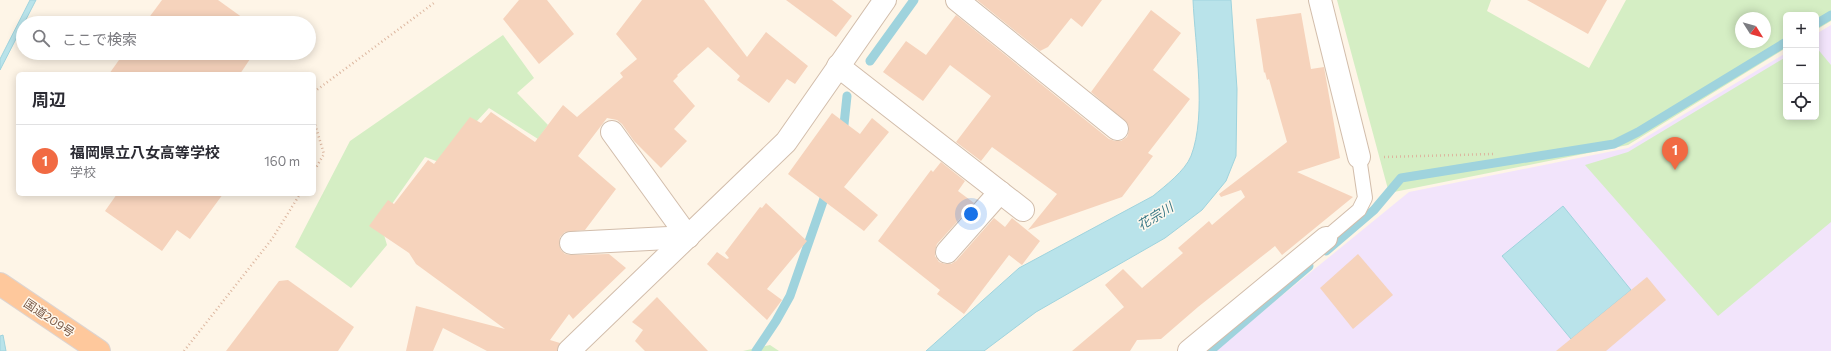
<!DOCTYPE html>
<html lang="ja">
<head>
<meta charset="utf-8">
<style>
  body { margin:0; font-family:Commissioner,"Noto Sans JP",sans-serif; background:#f2f2f3; color:#2b2b33 }
  .controls { position:absolute; right:12px; top:12px; display:grid; overflow:hidden; border-radius:6px; box-shadow:0 2px 10px #0003 }
  .controls button { width:36px; height:36px; display:grid; place-items:center; padding:0; border:0; border-bottom:1px solid #e1e1e2; background:#fff; color:#2b2b33; font:20px sans-serif }
  .compass { position:absolute; left:1735px; top:12px; width:36px; height:36px; border-radius:50%; background:#fff; box-shadow:0 2px 10px #0003; rotate:127deg }
  .you { position:absolute; left:971px; top:214px; width:14px; height:14px; margin:-10px; border:3px solid #fff; border-radius:50%; background:#1a73e8; box-shadow:0 0 0 6px #1a73e833 }
  .badge { display:grid; place-items:center; width:26px; height:26px; border-radius:50%; background:#f16a43; color:#fff; font-size:13px; font-weight:700 }
  .pin { position:absolute; translate:-50% -33px; filter:drop-shadow(0 1px 2px #0008) }
  .pin::after { content:''; position:absolute; top:21px; width:14px; height:12px; background:inherit; clip-path:polygon(0 0,100% 0,50% 100%) }
  .list { margin:0; padding:0; list-style:none }
  h2 { display:flex; justify-content:space-between; align-items:center; height:52px; margin:0; padding:0 16px; font-size:17px }
  h2 small { font-size:13px; font-weight:400; color:#7c7c81 }
  .list li { display:grid; grid-template-columns:26px 1fr auto; gap:12px; align-items:center; box-sizing:border-box; height:72px; padding:0 16px; border-top:1px solid #e1e1e2 }
  .list b { display:block; font-size:15px; white-space:nowrap }
  .list p { margin:0; font-size:13px; white-space:nowrap; color:#7c7c81 }
  .list em { font-size:13px; font-style:normal; color:#7c7c81 }
  .icon { flex:none; width:22px; height:22px; fill:none; stroke:currentColor; stroke-width:2; stroke-linecap:round; stroke-linejoin:round }
  .map { position:relative; flex:none; width:1831px; height:351px; overflow:hidden }
  .search { position:absolute; background:#fff; box-shadow:0 2px 10px #0003; left:16px; top:16px; width:300px; height:44px; display:flex; align-items:center; gap:10px; box-sizing:border-box; padding:0 14px; border-radius:22px; color:#7c7c81; font-size:15px }
  .panel { position:absolute; background:#fff; box-shadow:0 2px 10px #0003; left:16px; top:72px; width:300px; height:124px; border-radius:6px }
  .map>svg:first-child { display:block }
</style>
</head>
<body>
<div class="map">
<svg width="1831" height="351" viewBox="0 0 1831 351">
  <rect width="100%" height="100%" fill="#fef5e7"/>
  <polygon fill="#f2e4fb" points="1831,25 1831,351 1214,351 1409,192 1628,148 1786,53 1786,117 1816,117 1816,34"/>
  <g fill="#d5eec4" fill-rule="evenodd">
    <path d="M 1337,0 L 1491,0 L 1487,11 L 1589,68 L 1626,0 L 1831,0 L 1831,21 L 1816,30 L 1816,15 L 1786,15 L 1786,48 L 1628,145 L 1389,193 ZM 1741,18 L 1765,18 L 1765,42 L 1741,42 Z"/>
    <polygon points="503,35 534,78 517,93 548,125 538,139 489,108 439,162 425,157 380,221 387,245 351,288 295,247 350,141"/>
    <polygon points="1816,47 1831,65 1831,222 1718,316 1585,165 1628,152 1786,57 1786,117 1816,117"/>
    <polygon points="770,345 779,351 743,351"/>
  </g>
  <g fill="#b9e3ea" stroke="#9fd3dd">
    <polygon points="30,0 36,0 0,70 0,59"/>
    <path d="M 1193,0 L 1231,0 L 1237,89 L 1236,156 L 1226,181 L 1202,210 L 1165,238 L 1036,312 L 984,351 L 926,351 L 1019,268 L 1153,196 C 1165,186 1185,171 1191,156 C 1207,115 1195,45 1193,0 Z"/>
    <polygon points="1563,206 1631,290 1571,339 1502,256"/>
    <polygon points="3,335 6,351 0,351 0,336"/>
  </g>
  <g fill="none" stroke-linecap="round" stroke-linejoin="round">
    <g stroke="#9fd3dd" stroke-width="9">
      <polyline points="1816,24 1831,15"/>
      <polyline points="870,61 914,0"/>
      <polyline points="843,134 847,96"/>
      <polyline points="1326,251 1374,210 1401,178 1614,144 1638,132 1786,42"/>
      <polyline points="756,351 776,321 790,296 827,190"/>
      <polyline points="1210,351 1309,266"/>
    </g>
  </g>
  <g fill="#f6d3bc">
    <polygon points="162,0 218,0 250,23 145,23"/>
    <polygon points="519,0 547,0 574,34 539,64 503,19"/>
    <polygon points="642,0 704,0 747,57 766,32 808,66 795,84 787,79 769,103 737,80 740,76 708,47 677,75 678,76 673,81 695,106 674,129 687,141 661,168 634,141 622,124 617,120 607,118 578,156 616,189 585,230 565,232 560,237 559,244 561,250 565,254 571,255 609,254 626,268 573,319 569,314 550,340 560,343 557,351 487,351 443,328 433,351 406,351 416,306 505,329 416,264 409,253 369,226 388,200 394,204 428,160 434,164 470,117 481,123 491,112 535,142 563,105 577,117 623,77 620,73 637,59 616,34"/>
    <polygon points="786,0 832,0 852,16 836,37"/>
    <polygon points="977,0 1102,0 1082,27 1071,18 1048,47 1040,51"/>
    <polygon points="1527,0 1607,0 1588,34"/>
    <polygon points="1151,10 1181,33 1153,70 1190,99 1148,153 1153,156 1122,197 1028,230 1057,194 992,147 981,161 956,142 991,96 950,65 923,101 883,72 906,41 926,55 956,15 1109,139 1115,141 1121,141 1127,137 1129,131 1128,124 1091,92"/>
    <polygon points="1301,13 1311,69 1324,67 1340,158 1297,172 1353,197 1282,255 1275,246 1198,307 1161,339 1137,340 1130,351 1072,351 1124,307 1105,285 1123,269 1142,288 1183,253 1178,248 1209,221 1212,225 1245,197 1241,190 1221,197 1219,194 1287,142 1269,79 1267,80 1265,72 1264,73 1256,19"/>
    <polygon points="124,53 254,53 240,74 109,74"/>
    <polygon points="832,113 860,134 872,118 889,132 844,187 878,215 864,231 788,174"/>
    <polygon points="941,162 965,181 958,191 974,203 937,244 935,250 935,256 939,262 945,264 951,264 956,261 994,218 1005,227 1012,218 1040,241 1022,265 1009,255 964,314 937,294 940,290 878,241 931,170 933,172"/>
    <polygon points="117,194 223,194 190,239 177,230 162,251 105,211"/>
    <polygon points="766,203 807,241 767,289 782,300 767,320 707,264 717,252 727,259 729,258 725,253 760,207 762,208"/>
    <polygon points="1358,254 1393,295 1353,329 1320,288"/>
    <polygon points="1647,277 1666,300 1606,351 1556,351"/>
    <polygon points="288,280 354,327 338,351 226,351 279,281"/>
    <polygon points="657,297 708,351 645,351 635,341 643,330 632,322"/>
  </g>
  <g fill="none" stroke-linecap="round" stroke-linejoin="round">
    <defs>
      <polyline id="service" points="1326,238 1359,210 1365,198 1359,157"/>
      <g id="minor">
        <polyline points="957,0 1117,129"/>
        <polyline points="1320,0 1359,157"/>
        <polyline points="838,66 1023,210"/>
        <polyline points="612,132 688,237"/>
        <polyline points="571,243 688,237"/>
        <polyline points="947,252 1000,192"/>
        <polyline points="1189,351 1326,238"/>
      </g>
      <polyline id="tertiary" points="569,351 786,142 885,0"/>
      <polyline id="trunk" points="0,284 99,351"/>
    </defs>
    <use href="#service" stroke="#d2bdab" stroke-width="16"/>
    <use href="#minor" stroke="#d2bdab" stroke-width="24"/>
    <use href="#tertiary" stroke="#d2bdab" stroke-width="24"/>
    <use href="#trunk" stroke="#ddd4d0" stroke-width="24"/>
    <g stroke="#dcb69f" stroke-width="2.5" stroke-dasharray="1 3" stroke-linecap="butt">
      <polyline points="314,92 434,3"/>
      <polyline points="314,121 324,154 314,171"/>
      <polyline points="1384,157 1493,154"/>
      <polyline points="184,351 272,239 300,194"/>
    </g>
    <use href="#service" stroke="#fff" stroke-width="14"/>
    <use href="#minor" stroke="#fff" stroke-width="22"/>
    <use href="#tertiary" stroke="#fff" stroke-width="22"/>
    <use href="#trunk" stroke="#fec89c" stroke-width="22"/>
  </g>
  <g text-anchor="middle" stroke-width="3" stroke-linejoin="round" paint-order="stroke">
    <g font-size="12" fill="#7b5b49" stroke="#fff9ef">
      <text transform="translate(49 318) rotate(34)" y="4">国道209号</text>
    </g>
    <g font-size="13" font-style="italic" fill="#3d7b88" stroke="#fff9ef">
      <text transform="translate(1155 216) rotate(-32)" y="5">花宗川</text>
    </g>
  </g>
</svg>
<div class="controls">
<button>+</button>
<button>−</button>
<button><svg class="icon" aria-label="locate" viewBox="0 0 24 24"><circle cx="12" cy="12" r="6"/><path d="M12 2v4M12 18v4M2 12h4M18 12h4"/></svg></button>
</div>
<svg class="compass" viewBox="-18 -18 36 36"><path d="M0-13l5 13h-10z" fill="#e53935"/><path d="M0 13l5-13h-10z" fill="#7c7c81"/></svg>
<div class="you"></div>
<div class="pin badge" style="left:1675px;top:170px">1</div>
<div class="search"><svg class="icon" aria-label="search" viewBox="0 0 24 24"><circle cx="10" cy="10" r="6"/><path d="M15 15l6 6"/></svg>ここで検索</div>
<section class="panel">
<h2>周辺<small></small></h2>
<ul class="list">
<li><span class="badge">1</span><div><b>福岡県立八女高等学校</b><p>学校</p></div><em>160 m</em></li>
</ul>
</section>
</div>
</body>
</html>
